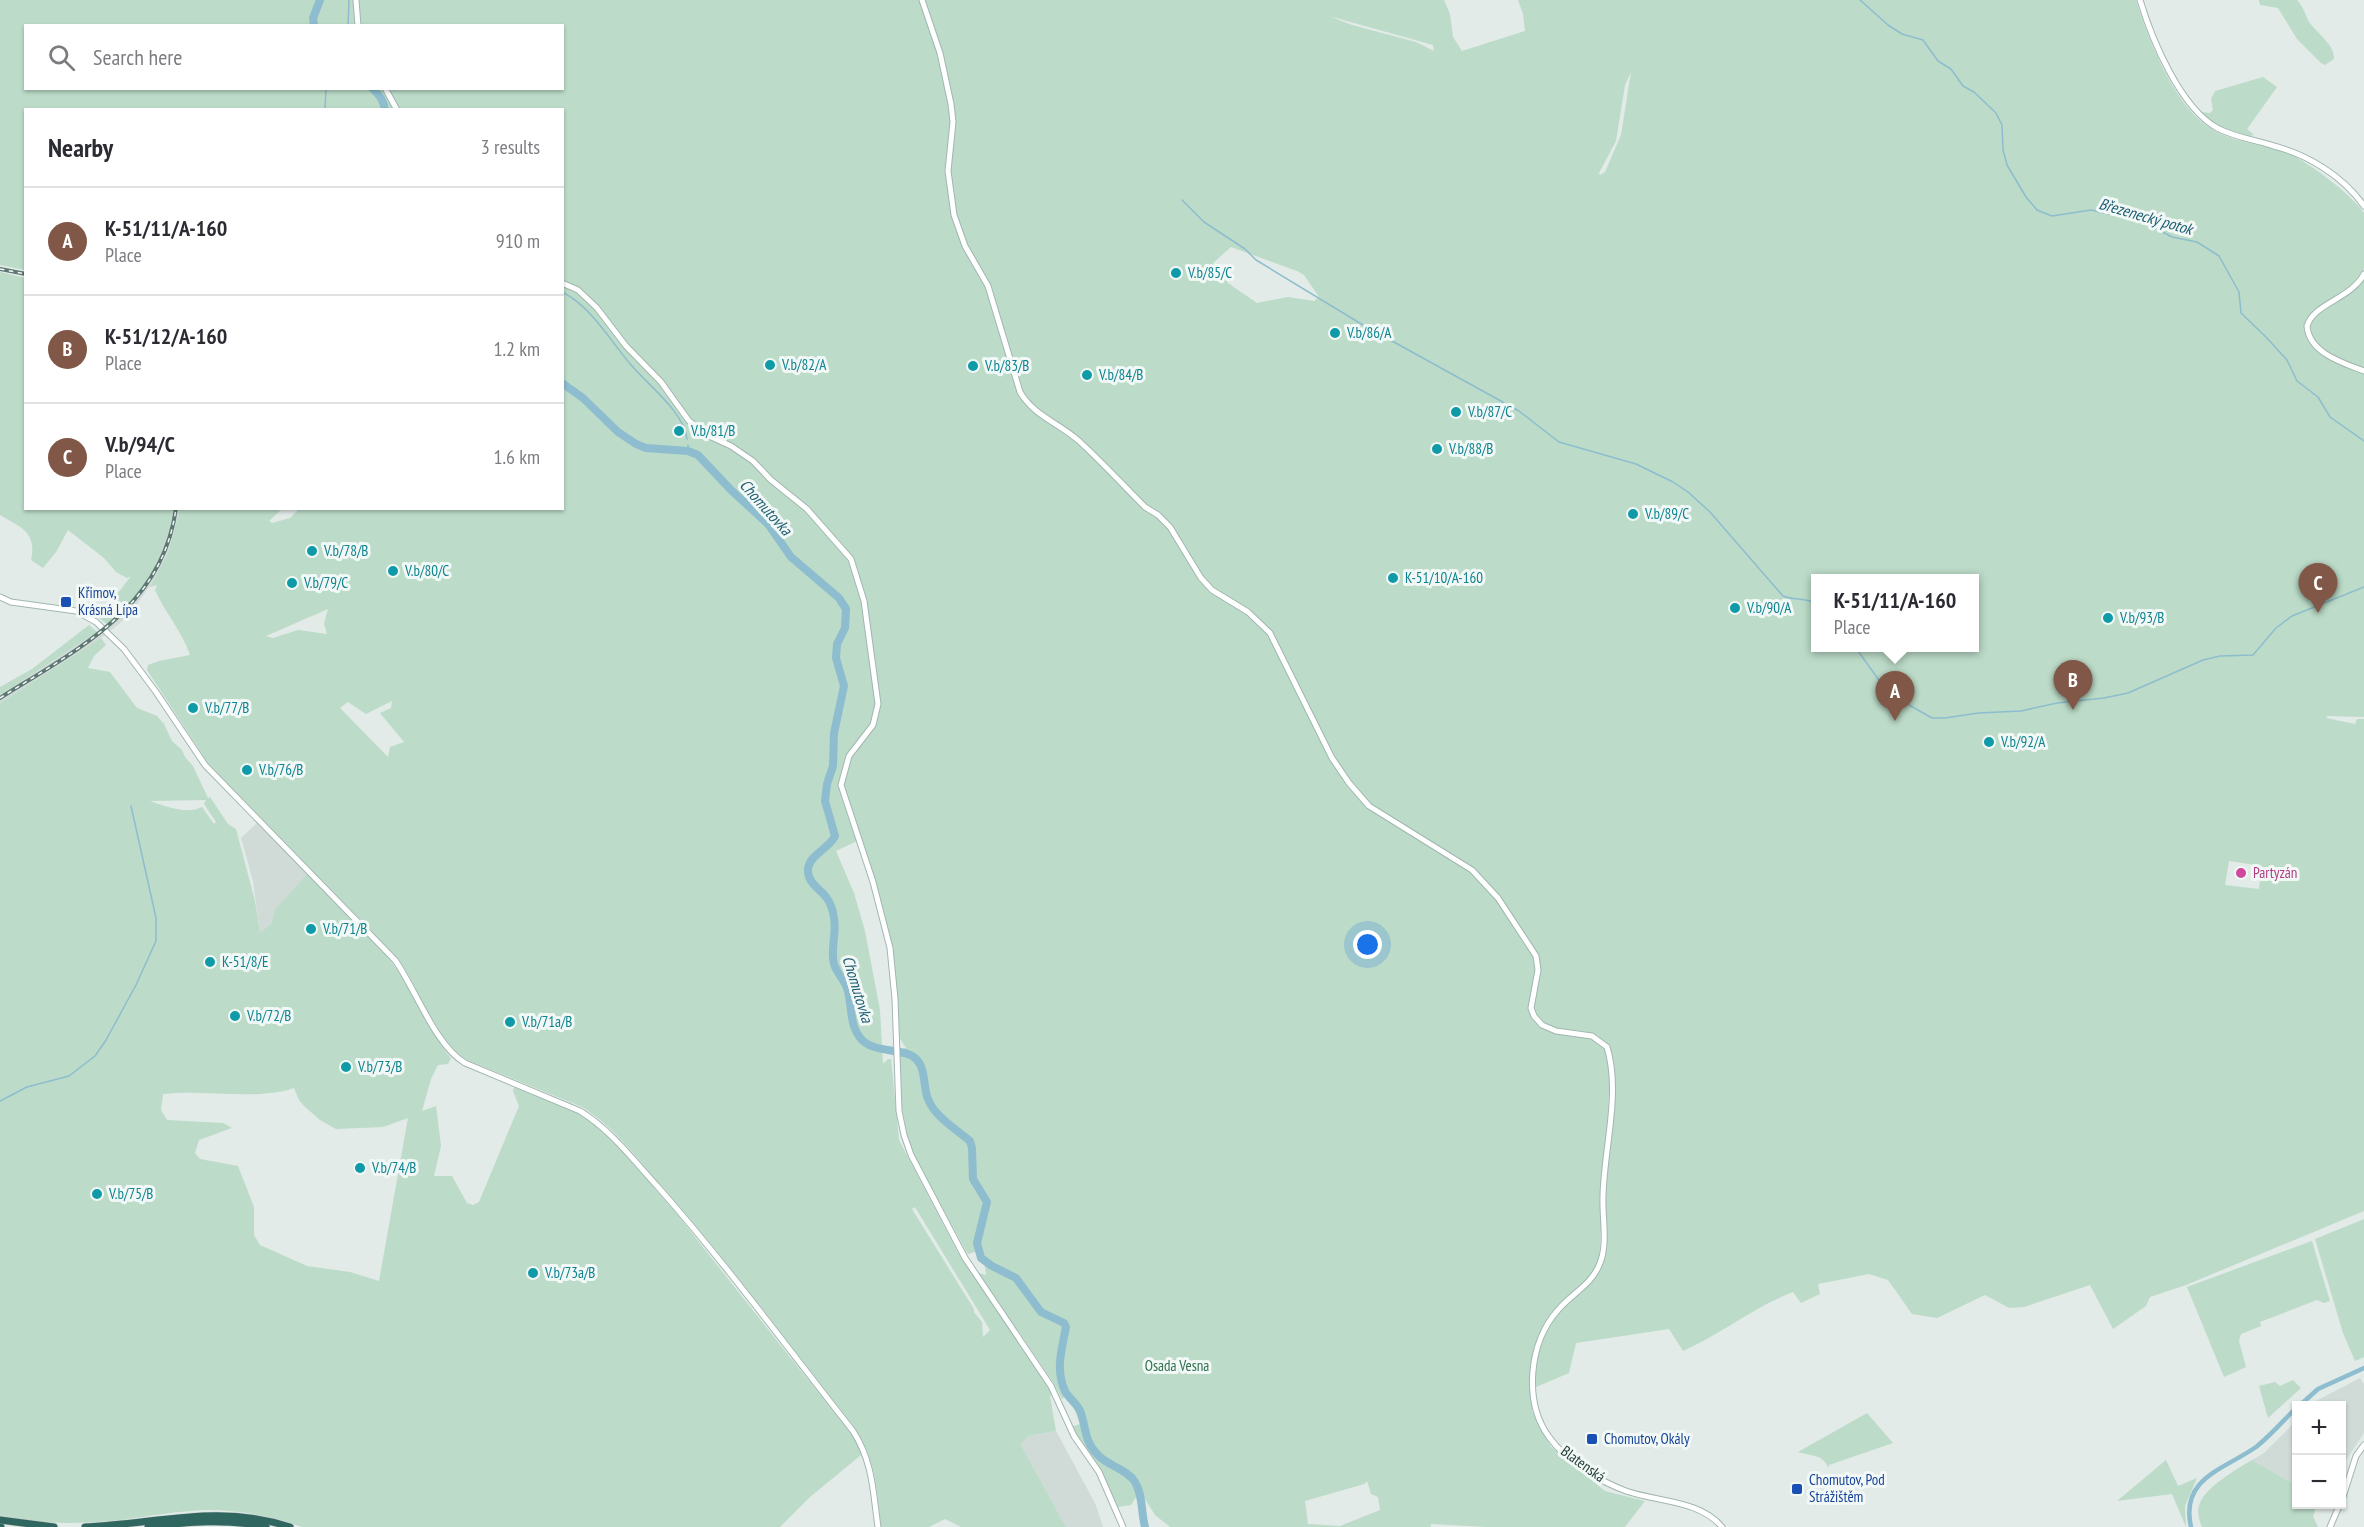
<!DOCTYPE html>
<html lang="en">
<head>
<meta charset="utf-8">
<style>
  body { margin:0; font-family:"PT Sans Narrow",sans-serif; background:#f2f2f3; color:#2b2b33 }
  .controls { position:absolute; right:18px; bottom:18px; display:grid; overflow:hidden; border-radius:0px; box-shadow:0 2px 4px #0004 }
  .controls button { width:54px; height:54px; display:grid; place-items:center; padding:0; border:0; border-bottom:2px solid #e1e1e2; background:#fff; color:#2b2b33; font:30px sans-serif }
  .you { position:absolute; left:1368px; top:945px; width:21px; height:21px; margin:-15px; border:4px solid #fff; border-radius:50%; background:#1a73e8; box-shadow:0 0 0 9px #1a73e833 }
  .badge { display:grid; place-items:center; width:39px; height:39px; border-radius:50%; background:#815848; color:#fff; font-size:20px; font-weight:700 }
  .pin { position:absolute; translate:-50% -50px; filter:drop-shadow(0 2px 3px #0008) }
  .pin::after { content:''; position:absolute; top:32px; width:21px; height:18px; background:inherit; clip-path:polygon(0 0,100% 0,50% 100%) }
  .popup { position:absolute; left:1811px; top:574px; width:168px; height:78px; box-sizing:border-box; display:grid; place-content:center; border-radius:0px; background:#fff; filter:drop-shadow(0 2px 4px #0005); font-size:20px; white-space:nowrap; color:#7c7c81 }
  .popup b { font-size:22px; color:#2b2b33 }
  .popup::after { content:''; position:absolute; left:50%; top:100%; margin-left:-12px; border:12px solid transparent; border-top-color:#fff }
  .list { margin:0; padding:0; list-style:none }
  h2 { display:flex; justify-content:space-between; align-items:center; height:78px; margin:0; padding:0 24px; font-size:26px }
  h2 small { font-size:20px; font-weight:400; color:#7c7c81 }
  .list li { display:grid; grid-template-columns:39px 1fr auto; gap:18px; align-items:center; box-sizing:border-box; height:108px; padding:0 24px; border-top:2px solid #e1e1e2 }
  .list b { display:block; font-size:22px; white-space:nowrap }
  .list p { margin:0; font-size:20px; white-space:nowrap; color:#7c7c81 }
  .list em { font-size:20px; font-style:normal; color:#7c7c81 }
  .icon { flex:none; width:33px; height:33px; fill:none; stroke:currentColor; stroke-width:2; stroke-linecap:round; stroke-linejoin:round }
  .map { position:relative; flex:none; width:2364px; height:1527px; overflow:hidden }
  .search { position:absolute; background:#fff; box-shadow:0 2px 4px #0004; left:24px; top:24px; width:540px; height:66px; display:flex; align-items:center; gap:15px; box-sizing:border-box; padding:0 21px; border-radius:0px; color:#7c7c81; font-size:22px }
  .panel { position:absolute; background:#fff; box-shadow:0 2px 4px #0004; left:24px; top:108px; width:540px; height:402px; border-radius:0px }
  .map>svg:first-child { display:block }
</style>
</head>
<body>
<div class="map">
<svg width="2364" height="1527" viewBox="0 0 2364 1527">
  <rect width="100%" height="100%" fill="#e2ebe8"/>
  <g fill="#d0dbd7">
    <polygon points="173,509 180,509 168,553 157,576 134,608 120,623 101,638 0,703 0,695 97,632 115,618 129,603 144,583 158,560 165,540"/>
    <polygon points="257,823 307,874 275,909 271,924 260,934 253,881 241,838"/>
    <polygon points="2360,1378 2364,1384 2364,1433 2342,1466 2342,1406 2312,1405 2316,1401"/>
    <polygon points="2296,1421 2296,1485 2252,1460 2264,1453"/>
    <polygon points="1056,1431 1096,1505 1103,1527 1066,1527 1021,1445 1028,1436"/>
  </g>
  <g fill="#bcdbc8" fill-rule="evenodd">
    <polygon points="0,0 354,0 356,25 26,26 26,88 383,89 394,109 26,110 25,270 0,265"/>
    <path d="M 358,0 L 920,0 L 938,53 L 947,89 L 951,122 L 946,171 L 952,216 L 986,287 L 1018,392 C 1032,417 1057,425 1077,443 C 1100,463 1121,486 1143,508 L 1156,516 L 1168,528 L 1211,591 L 1246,614 L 1268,634 L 1331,759 L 1347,785 L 1367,808 L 1470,872 L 1496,899 L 1534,956 L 1535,970 L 1529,1008 L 1532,1018 L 1541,1027 L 1591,1038 L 1605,1048 L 1610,1075 L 1599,1261 L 1591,1277 L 1557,1307 L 1544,1325 L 1536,1344 L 1532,1411 L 1551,1447 L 1605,1491 L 1645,1501 L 1625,1527 L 1487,1527 L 1431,1524 L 1431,1527 L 1170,1527 L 1155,1515 L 1140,1491 L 1131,1505 L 1118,1507 L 1101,1470 L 1071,1427 L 1080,1424 L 1074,1408 L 1078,1404 L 1067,1396 L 1062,1399 L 1053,1382 L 979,1273 L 986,1275 L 985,1267 L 978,1251 L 968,1254 L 966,1251 L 909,1145 L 902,1108 L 899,1050 L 906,1048 L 899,1037 L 892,947 L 888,927 L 843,785 L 850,757 L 875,726 L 880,704 L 870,627 L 858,570 L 853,558 L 838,539 L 772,479 L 754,459 L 732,444 L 708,434 L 691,420 L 662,381 L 579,289 L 563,281 L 562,110 L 399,109 L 388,89 L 562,88 L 562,26 L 360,25 ZM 1367,1481 L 1371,1494 L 1378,1497 L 1380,1510 L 1340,1526 L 1308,1524 L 1305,1501 L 1364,1484 Z"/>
    <path d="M 925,0 L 1444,0 L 1450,14 L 1453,37 L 1462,51 L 1525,31 L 1523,14 L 1518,0 L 2136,0 C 2147,37 2174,104 2207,126 C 2231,143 2258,143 2285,152 C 2306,160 2353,195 2364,213 L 2364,268 C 2358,280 2350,288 2339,296 C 2325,305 2309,308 2304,326 C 2307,354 2342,365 2364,374 L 2364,717 L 2328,716 L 2326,718 L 2355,724 L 2357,719 L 2364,719 L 2364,1211 L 2186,1285 L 2150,1297 L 2146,1306 L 2113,1329 L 2090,1285 L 2024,1307 L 2009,1308 L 1985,1295 L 1937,1318 L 1912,1314 L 1888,1280 L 1869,1274 L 1818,1284 L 1820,1294 L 1801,1303 L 1793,1292 C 1754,1307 1721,1334 1683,1351 L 1669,1329 L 1576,1343 L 1569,1373 L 1536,1387 C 1535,1360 1541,1332 1560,1311 C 1575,1295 1594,1286 1602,1264 C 1610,1243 1605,1218 1605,1196 C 1607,1147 1623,1093 1609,1046 C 1605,1041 1600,1037 1594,1034 C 1574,1026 1541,1036 1534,1008 L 1538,955 L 1473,869 L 1370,804 L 1350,782 L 1334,757 L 1272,632 L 1249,610 L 1214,588 L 1203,576 L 1171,526 L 1146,505 L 1078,438 L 1049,419 L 1028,401 L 1022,391 L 990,285 L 967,245 L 956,214 L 950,171 L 955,122 L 954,103 L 942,52 ZM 1329,16 L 1433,45 L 1434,51 L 1416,42 L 1352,25 ZM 1631,72 L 1621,135 L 1605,172 L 1600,175 L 1599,173 L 1616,141 L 1625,85 ZM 1231,247 L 1297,271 L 1304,275 L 1319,297 L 1314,301 L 1288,297 L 1257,303 L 1228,283 L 1213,263 ZM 1816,578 L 1974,578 L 1974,648 L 1816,648 ZM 2229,861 L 2262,866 L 2259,889 L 2225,885 Z"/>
    <path d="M 2259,0 L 2297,0 C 2303,6 2305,14 2309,22 C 2317,33 2335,45 2334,59 L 2325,65 L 2321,63 L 2297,39 L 2278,8 L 2260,5 Z"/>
    <polygon points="2263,77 2277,87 2247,129 2254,135 2249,136 2218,126 2201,112 2210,113 2213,110 2211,99 2215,91"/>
    <path d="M 0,272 L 25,278 L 26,508 L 173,509 C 167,553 143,597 107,624 L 99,618 L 131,576 L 127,578 L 116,572 L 104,558 L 68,530 L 56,552 L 43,568 L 31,560 C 37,532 22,528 0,515 Z"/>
    <path d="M 2364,279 L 2364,368 C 2345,361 2311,351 2309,326 C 2321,305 2348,299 2364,279 Z"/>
    <path d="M 563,285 L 586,299 L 660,383 L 688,422 L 742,455 L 806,510 L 850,560 L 862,601 L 876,704 L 871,725 L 847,755 L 840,776 L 839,785 L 842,799 L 857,841 L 836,851 L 854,893 L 865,931 L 880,1010 L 883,1064 L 888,1059 L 891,1059 L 899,1140 L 958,1253 L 1054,1393 L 1050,1396 L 1056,1431 L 1028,1436 L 1021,1445 L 1066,1527 L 961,1527 L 945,1519 L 929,1527 L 881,1527 C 877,1491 876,1460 856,1429 C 791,1347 729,1262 660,1184 C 636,1157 613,1126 582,1107 L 467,1060 C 438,1043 418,987 398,958 L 208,763 L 147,670 L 148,665 L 159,661 L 190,655 C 182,631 165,613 155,590 L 157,585 L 150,587 L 168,553 L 180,509 L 282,509 L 269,521 L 272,523 L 290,518 L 299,509 L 562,508 ZM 328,609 L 324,624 L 327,634 L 298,630 L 273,638 L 266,636 ZM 392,701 L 391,708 L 380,713 L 404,742 L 390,747 L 388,757 L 340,708 L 348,702 L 366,714 ZM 915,1207 L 990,1330 L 983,1337 L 982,1322 L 974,1312 L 974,1309 L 912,1209 Z"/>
    <polygon points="89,625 97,632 0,695 0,687 32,669"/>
    <path d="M 101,638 L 106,645 L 94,656 L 88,668 L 110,672 L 137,708 L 157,716 L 164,724 L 172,741 L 182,750 L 185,757 L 193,766 L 208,798 L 210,797 L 228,824 L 236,829 L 255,901 L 260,933 L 271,924 L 275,909 L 307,874 C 336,903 369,931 393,964 C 416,993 427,1030 451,1058 L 448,1064 L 438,1065 L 431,1079 L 422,1111 L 436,1106 L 441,1146 L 434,1176 L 452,1176 L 467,1203 L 473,1205 L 479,1202 L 519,1106 L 513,1091 L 514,1087 L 579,1114 L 590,1120 L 619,1148 L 676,1213 L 850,1433 L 861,1450 L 861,1455 L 810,1497 L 780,1527 L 302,1527 C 271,1516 240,1510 207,1510 C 178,1511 149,1516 120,1520 C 79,1524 40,1525 0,1516 L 0,703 ZM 206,800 L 204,804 L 216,822 L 214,824 L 202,807 C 187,815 165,806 150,801 ZM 294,1088 L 299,1100 L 304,1106 L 320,1120 L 336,1129 L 383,1127 L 408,1118 L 379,1281 L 350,1272 L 307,1266 L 260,1245 L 254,1235 L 254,1207 L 238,1166 L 200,1159 L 195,1153 L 199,1140 L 232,1128 L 223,1123 L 167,1120 L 161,1110 L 163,1094 C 205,1089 255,1101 294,1088 Z"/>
    <polygon points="2364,1219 2364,1357 2355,1361 2343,1333 2315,1239"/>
    <polygon points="2312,1241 2330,1301 2324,1303 2317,1300 2260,1322 2261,1326 2241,1334 2239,1341 2246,1367 2224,1377 2187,1287"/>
    <polygon points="2293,1380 2301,1388 2268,1418 2259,1386 2275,1382 2280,1386"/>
    <path d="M 1867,1413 L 1893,1443 L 1829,1465 L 1828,1468 C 1824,1454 1810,1456 1798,1452 Z"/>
    <polygon points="2166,1460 2178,1486 2197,1478 2185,1506 2186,1527 2172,1494 2117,1501"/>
    <path d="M 2252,1460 L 2296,1485 L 2296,1504 L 2317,1505 L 2313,1516 L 2318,1527 L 2202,1527 C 2198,1518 2196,1508 2202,1499 C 2210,1485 2238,1468 2252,1460 Z"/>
  </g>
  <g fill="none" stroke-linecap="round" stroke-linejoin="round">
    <g stroke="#8dbdce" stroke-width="1.5">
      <polyline points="1860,0 1888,25 1902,34 1923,40 1938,61 1951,69 1963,86 1974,92 1996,113 2002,125 2003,150 2007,165 2026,197 2037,210 2052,216 2091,210 2128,218 2151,226 2172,237 2197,242 2219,256 2239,292 2241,313 2266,337 2287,360 2297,381 2318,397 2330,417 2364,441"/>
      <polyline points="348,26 349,0"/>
      <polyline points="325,110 326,88"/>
      <path d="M 1182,200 L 1204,222 L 1245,249 L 1256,260 L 1363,325 L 1519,411 L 1559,442 L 1636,464 L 1673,482 L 1688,492 L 1710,512 L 1783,596 C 1795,601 1806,597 1816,604"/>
      <path d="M 562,292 C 591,306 611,342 632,366 C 649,386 684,412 687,439"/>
      <polyline points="688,445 688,451"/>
      <polyline points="1856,648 1878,679 1909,705 1932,718 1945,718 1978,713 2021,711 2057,703 2104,698 2128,693 2203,660 2220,656 2253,655 2276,628 2292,616 2364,587"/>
      <polyline points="0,1101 27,1087 69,1076 95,1056 106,1040 136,985 156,941 156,918 131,806"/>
    </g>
    <g stroke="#8dbdce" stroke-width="4.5">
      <polyline points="2299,1406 2318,1389 2364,1368"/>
      <path d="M 2191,1527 C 2180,1478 2223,1470 2256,1447 C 2270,1436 2283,1421 2296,1408"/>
    </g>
    <g stroke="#8dbdce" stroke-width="8">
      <polyline points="314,26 313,18 320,0"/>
      <path d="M 372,88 C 379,94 384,100 385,110"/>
      <path d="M 562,383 L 583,398 L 618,432 L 636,444 L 646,448 L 688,451 L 698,455 L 731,490 L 768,524 L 791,557 L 839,598 L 846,609 L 845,628 L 837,644 L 836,658 L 844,686 L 834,733 L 833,766 L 827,784 L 825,801 L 835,836 C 829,849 807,856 808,871 C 808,883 820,889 826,897 C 831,903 833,911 834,918 C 837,933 830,949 834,964 C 836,972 844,979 847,988 C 853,1005 848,1025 862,1040 C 876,1054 906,1047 917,1060 C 926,1070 923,1087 928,1099 C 934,1116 957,1130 970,1141 L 972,1148 L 973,1179 L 987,1202 L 977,1243 L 981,1258 L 992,1266 L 1016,1278 L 1041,1312 L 1064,1323 L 1066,1327 C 1062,1348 1055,1370 1065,1391 C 1069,1399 1078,1404 1081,1413 C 1086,1429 1085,1443 1098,1455 C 1108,1466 1127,1469 1135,1482 C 1143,1495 1141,1512 1145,1527"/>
    </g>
    <defs>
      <g id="secondary">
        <polyline points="356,0 358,26"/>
        <path d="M 922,0 L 940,53 L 951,104 L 953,122 L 948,171 L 954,215 L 965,246 L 988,286 L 1020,392 C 1034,416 1059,423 1079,441 C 1102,462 1123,485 1145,507 L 1158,515 L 1170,527 L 1201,578 L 1212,590 L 1248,612 L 1270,633 L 1332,758 L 1349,783 L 1369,806 L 1472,870 L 1498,898 L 1536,956 L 1538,970 L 1531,1008 L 1534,1016 L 1542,1025 L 1556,1031 L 1592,1036 L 1607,1047 C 1621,1093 1604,1148 1603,1196 C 1602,1217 1608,1243 1600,1263 C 1592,1285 1572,1293 1558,1310 C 1529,1342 1523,1401 1549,1437 C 1566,1461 1599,1481 1626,1491 C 1657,1502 1700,1500 1722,1527"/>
        <path d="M 2140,0 C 2152,40 2180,107 2217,128 C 2234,137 2255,140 2274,146 C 2308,155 2343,176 2364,206"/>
        <polyline points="385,88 397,110"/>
        <path d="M 2364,274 C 2351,299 2314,303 2307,326 C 2309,353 2343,363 2364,371"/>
        <polyline points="562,283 578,290 597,308 626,346 661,382 689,421 707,435 731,446 753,461 771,480 807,509 851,559 864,601 878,704 873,725 849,756 841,785 873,882 890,948 895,999 899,1111 904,1135 911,1155 965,1258 1051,1386 1074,1436 1099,1472 1123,1527"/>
        <path d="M 0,597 L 11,602 L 76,611 L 96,622 L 124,649 L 156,692 L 205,765 L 395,960 C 416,990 435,1045 465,1063 L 580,1111 C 611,1130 634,1161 658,1187 C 727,1265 789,1350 853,1431 C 873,1462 873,1492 878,1527"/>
        <polyline points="2342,1500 2356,1456 2364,1445"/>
        <polyline points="2330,1527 2340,1504"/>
      </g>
      <g id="highway">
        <polyline points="0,1520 54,1527"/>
        <polyline points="0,1527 1,1527"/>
        <path d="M 85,1527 C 158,1524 217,1503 290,1527"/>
        <path d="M 148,1527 C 187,1522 227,1518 266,1527"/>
      </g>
    </defs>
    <use href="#secondary" stroke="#a1b7b1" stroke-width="7"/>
    <use href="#highway" stroke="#c1c8c7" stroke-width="8"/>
    <use href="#secondary" stroke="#fff" stroke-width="5"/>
    <use href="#highway" stroke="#306660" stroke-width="7"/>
    <defs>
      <g id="rail">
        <polyline points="0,269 26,274"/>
        <path d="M 0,698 C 76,650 163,608 176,508"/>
      </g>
    </defs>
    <use href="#rail" stroke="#5d7773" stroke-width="4"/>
    <use href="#rail" stroke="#f2f8f6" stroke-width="1.5" stroke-dasharray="4.5" stroke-linecap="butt"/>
  </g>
  <g fill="#0f9aa8" stroke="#f2f8f6" stroke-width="2">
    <circle cx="1176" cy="273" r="6"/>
    <circle cx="1335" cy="333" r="6"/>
    <circle cx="770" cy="365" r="6"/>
    <circle cx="973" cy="366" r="6"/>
    <circle cx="1087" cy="375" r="6"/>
    <circle cx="1456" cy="412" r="6"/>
    <circle cx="679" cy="431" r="6"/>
    <circle cx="1437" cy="449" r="6"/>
    <circle cx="1633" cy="514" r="6"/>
    <circle cx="312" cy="551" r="6"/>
    <circle cx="393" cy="571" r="6"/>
    <circle cx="1393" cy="578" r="6"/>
    <circle cx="292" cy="583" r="6"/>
    <circle cx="1735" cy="608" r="6"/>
    <circle cx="2108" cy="618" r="6"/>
    <circle cx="193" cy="708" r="6"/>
    <circle cx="1989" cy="742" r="6"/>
    <circle cx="247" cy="770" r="6"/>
    <circle cx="311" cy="929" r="6"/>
    <circle cx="210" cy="962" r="6"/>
    <circle cx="235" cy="1016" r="6"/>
    <circle cx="510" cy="1022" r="6"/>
    <circle cx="346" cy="1067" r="6"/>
    <circle cx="360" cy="1168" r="6"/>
    <circle cx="97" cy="1194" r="6"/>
    <circle cx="533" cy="1273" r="6"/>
  </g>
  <g fill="#1a4fb4" stroke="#f2f8f6" stroke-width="2">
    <rect x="60" y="596" width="12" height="12" rx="3"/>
    <rect x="1586" y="1433" width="12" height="12" rx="3"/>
    <rect x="1791" y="1483" width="12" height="12" rx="3"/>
  </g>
  <circle fill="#d1479c" stroke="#f2f8f6" stroke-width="2" cx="2241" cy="873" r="6"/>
  <g text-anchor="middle" stroke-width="6" stroke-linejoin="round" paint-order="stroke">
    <g font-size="15" fill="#0d838f" stroke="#f2f8f6" text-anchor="start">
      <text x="1188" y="278">V.b/85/C</text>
      <text x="1347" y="338">V.b/86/A</text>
      <text x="782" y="370">V.b/82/A</text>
      <text x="985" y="371">V.b/83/B</text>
      <text x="1099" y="380">V.b/84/B</text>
      <text x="1468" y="417">V.b/87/C</text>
      <text x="691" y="436">V.b/81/B</text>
      <text x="1449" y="454">V.b/88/B</text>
      <text x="1645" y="519">V.b/89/C</text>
      <text x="324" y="556">V.b/78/B</text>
      <text x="405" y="576">V.b/80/C</text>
      <text x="1405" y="583">K-51/10/A-160</text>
      <text x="304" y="588">V.b/79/C</text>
      <text x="1747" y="613">V.b/90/A</text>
      <text x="2120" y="623">V.b/93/B</text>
      <text x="205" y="713">V.b/77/B</text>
      <text x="2001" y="747">V.b/92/A</text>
      <text x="259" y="775">V.b/76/B</text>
      <text x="323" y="934">V.b/71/B</text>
      <text x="222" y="967">K-51/8/E</text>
      <text x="247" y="1021">V.b/72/B</text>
      <text x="522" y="1027">V.b/71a/B</text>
      <text x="358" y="1072">V.b/73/B</text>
      <text x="372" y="1173">V.b/74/B</text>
      <text x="109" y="1199">V.b/75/B</text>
      <text x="545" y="1278">V.b/73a/B</text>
    </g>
    <g font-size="15" fill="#164399" stroke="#f2f8f6" text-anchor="start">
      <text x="78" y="598">Křimov,<tspan x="78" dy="17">Krásná Lípa</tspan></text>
      <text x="1604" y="1444">Chomutov, Okály</text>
      <text x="1809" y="1485">Chomutov, Pod<tspan x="1809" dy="17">Strážištěm</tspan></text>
    </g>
    <g font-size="15" fill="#b23c85" stroke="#f2f8f6" text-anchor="start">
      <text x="2253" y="878">Partyzán</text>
    </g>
    <g font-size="15" fill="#2f704f" stroke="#f2f8f6">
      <text x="1177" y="1371">Osada Vesna</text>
    </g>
    <g font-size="15" fill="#233c37" stroke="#f2f8f6">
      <text transform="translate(1583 1464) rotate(36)" y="5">Blatenská</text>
    </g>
    <g font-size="16" font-style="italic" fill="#205e74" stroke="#f2f8f6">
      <text transform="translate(2146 216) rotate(16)" y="6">Březenecký potok</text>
      <text transform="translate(766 507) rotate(48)" y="6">Chomutovka</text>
      <text transform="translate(858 989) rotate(73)" y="6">Chomutovka</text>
    </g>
  </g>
</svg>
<div class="controls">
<button>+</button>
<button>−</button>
</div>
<div class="you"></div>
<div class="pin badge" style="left:1895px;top:721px">A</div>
<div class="popup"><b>K-51/11/A-160</b>Place</div>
<div class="pin badge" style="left:2073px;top:710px">B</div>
<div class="pin badge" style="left:2318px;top:613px">C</div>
<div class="search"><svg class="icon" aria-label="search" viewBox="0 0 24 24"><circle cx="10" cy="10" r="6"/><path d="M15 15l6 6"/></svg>Search here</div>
<section class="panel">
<h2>Nearby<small>3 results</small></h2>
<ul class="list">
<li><span class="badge">A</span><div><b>K-51/11/A-160</b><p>Place</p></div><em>910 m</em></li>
<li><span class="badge">B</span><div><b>K-51/12/A-160</b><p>Place</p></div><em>1.2 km</em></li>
<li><span class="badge">C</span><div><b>V.b/94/C</b><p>Place</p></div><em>1.6 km</em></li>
</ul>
</section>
</div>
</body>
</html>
